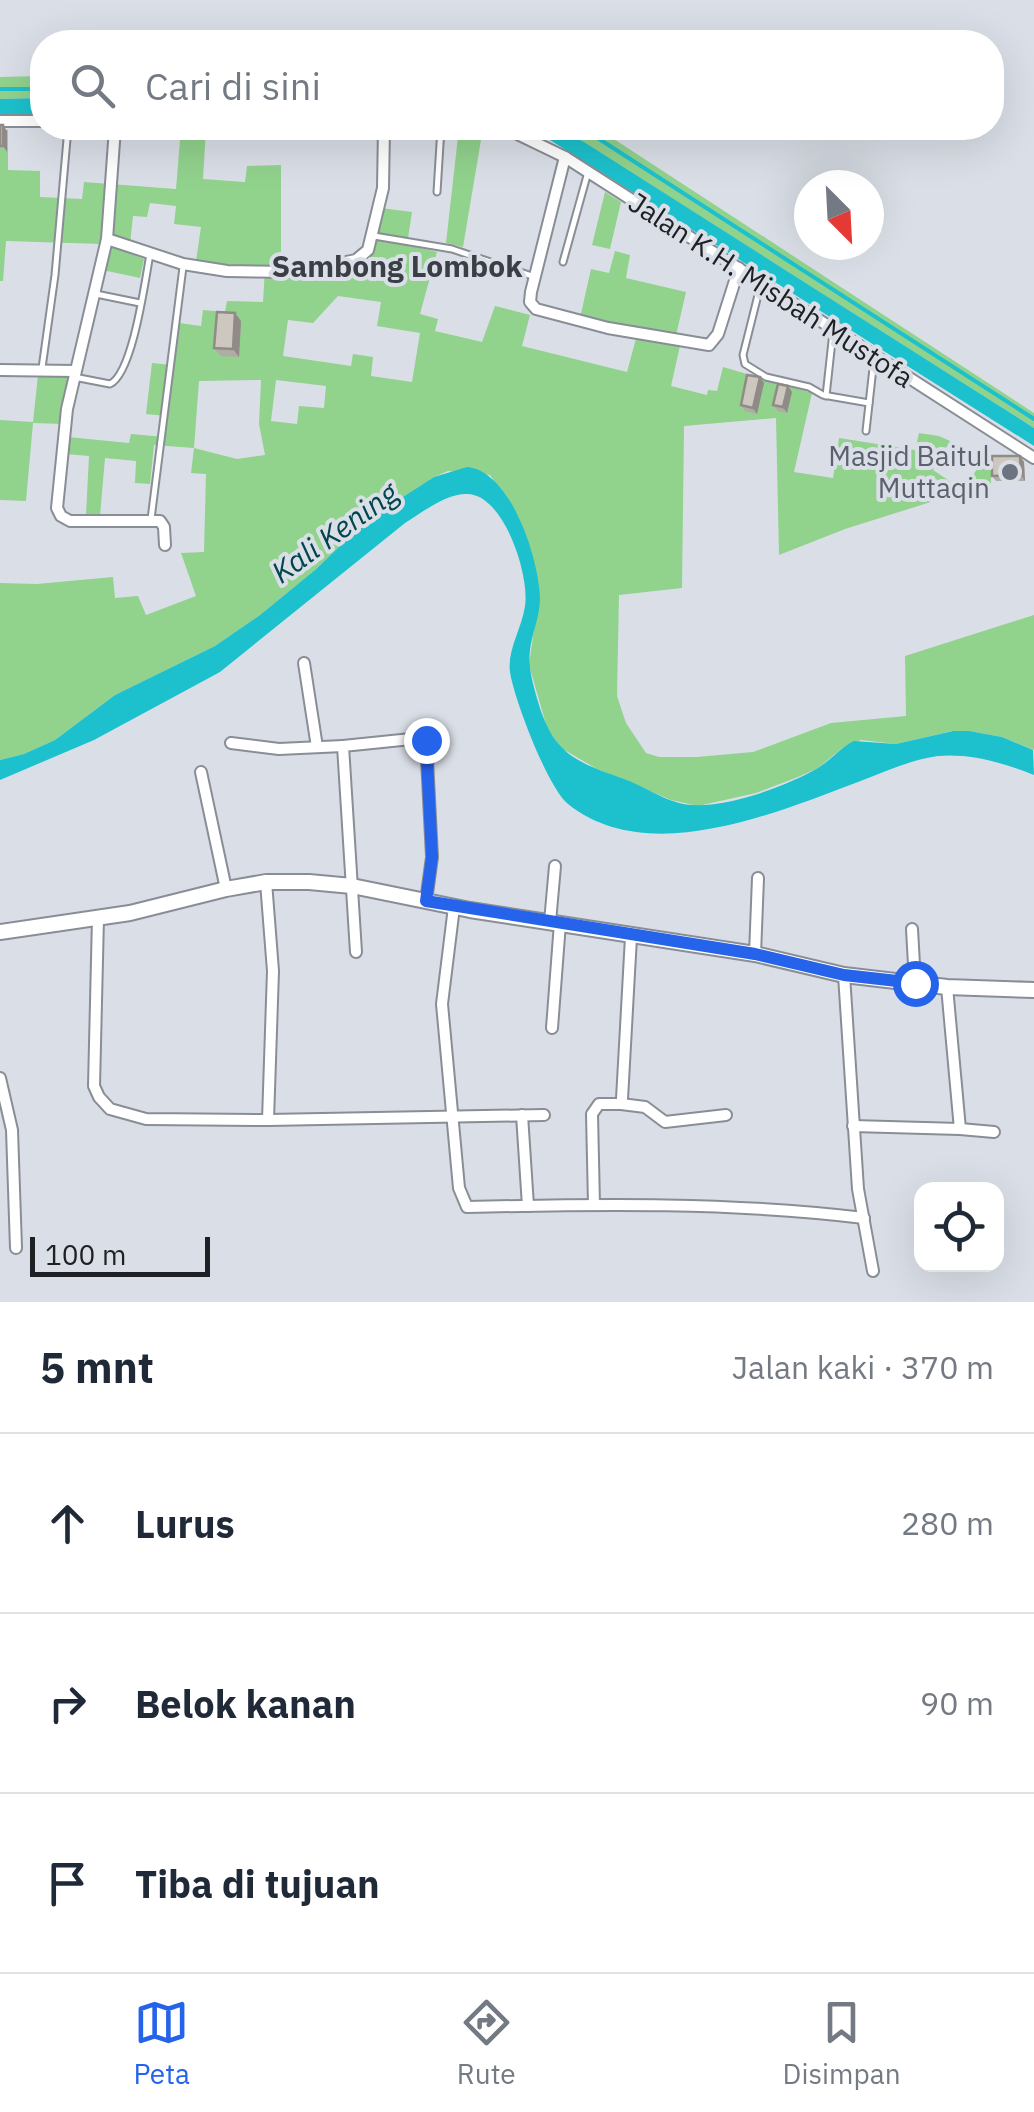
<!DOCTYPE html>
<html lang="id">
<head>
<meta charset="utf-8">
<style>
  body { margin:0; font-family:"IBM Plex Sans",sans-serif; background:#f2f2f3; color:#1f2937 }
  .controls { position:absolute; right:30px; bottom:30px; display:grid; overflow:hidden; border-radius:20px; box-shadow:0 10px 40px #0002 }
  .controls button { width:90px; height:90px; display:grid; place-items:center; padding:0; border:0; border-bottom:2px solid #e0e1e3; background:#fff; color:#1f2937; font:50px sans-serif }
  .compass { position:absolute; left:794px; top:170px; width:90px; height:90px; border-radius:50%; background:#fff; box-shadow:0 10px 40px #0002; rotate:156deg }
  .scale { position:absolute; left:30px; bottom:25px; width:180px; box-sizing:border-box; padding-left:10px; border:5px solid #1e2023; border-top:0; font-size:28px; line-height:35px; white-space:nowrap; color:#1e2023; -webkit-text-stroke:8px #dadfe7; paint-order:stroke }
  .stop { position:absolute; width:30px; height:30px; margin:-22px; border:8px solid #2563eb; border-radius:50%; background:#fff }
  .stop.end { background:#2563eb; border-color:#fff; box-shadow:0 2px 10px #0008 }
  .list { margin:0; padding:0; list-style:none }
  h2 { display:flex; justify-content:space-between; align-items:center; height:130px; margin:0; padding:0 40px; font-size:42px }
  h2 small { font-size:32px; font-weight:400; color:#747a83 }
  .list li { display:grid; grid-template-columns:65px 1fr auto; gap:30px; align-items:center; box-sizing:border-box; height:180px; padding:0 40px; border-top:2px solid #e0e1e3 }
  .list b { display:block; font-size:38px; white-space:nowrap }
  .list em { font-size:32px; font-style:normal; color:#747a83 }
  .icon { flex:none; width:55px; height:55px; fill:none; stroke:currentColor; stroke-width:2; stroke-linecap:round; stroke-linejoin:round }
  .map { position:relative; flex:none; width:1034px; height:1302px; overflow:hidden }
  .search { position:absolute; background:#fff; box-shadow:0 10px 40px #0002; left:30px; right:30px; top:30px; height:110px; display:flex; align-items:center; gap:25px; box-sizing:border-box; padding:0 35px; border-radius:40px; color:#747a83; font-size:38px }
  .sheet { height:670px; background:#fff }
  nav { display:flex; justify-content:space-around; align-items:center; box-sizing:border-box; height:140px; border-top:2px solid #e0e1e3; background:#fff; font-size:28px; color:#747a83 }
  nav a { display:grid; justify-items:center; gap:5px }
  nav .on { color:#2563eb }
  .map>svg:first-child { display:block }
</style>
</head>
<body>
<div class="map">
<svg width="1034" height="1302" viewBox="0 0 1034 1302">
  <rect width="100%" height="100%" fill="#dadfe7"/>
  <g fill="#91d28d" fill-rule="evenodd">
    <polygon points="42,76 42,98 0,99 0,77"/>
    <path d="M 181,128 L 206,128 L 203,179 L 245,182 L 247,166 L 281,165 L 281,276 C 303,276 355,274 370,256 C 379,245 379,222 381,208 L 412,212 L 407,245 L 437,252 L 420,314 L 438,319 L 435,331 L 482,342 L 495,306 L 530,315 L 522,346 L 627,372 L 638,331 L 580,318 L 591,269 L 609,273 L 615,251 L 630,255 L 626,278 L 686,292 L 674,344 L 680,346 L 671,386 L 707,395 L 708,390 L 717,391 L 723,367 L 812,393 L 794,472 L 833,478 L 839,438 L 915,450 L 919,433 L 939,436 L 950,441 L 933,470 L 963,490 L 991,448 L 991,483 L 845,529 L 779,555 L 776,418 L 684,426 L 682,588 L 619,595 L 617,696 L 626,723 L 646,753 L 659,757 L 697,757 L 753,752 L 831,723 L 906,716 L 905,656 L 1034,615 L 1034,750 L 1002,737 L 969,731 L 952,731 L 896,744 L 861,740 L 841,749 L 818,768 L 798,777 L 756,793 L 698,806 L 671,800 L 597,769 L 561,748 L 547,728 L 529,665 L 539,592 L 518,516 L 490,475 L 448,471 L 434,477 L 367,520 L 315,570 L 260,615 L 215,646 L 115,695 L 55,740 L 24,754 L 0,760 L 0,583 L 37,584 L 113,577 L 115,598 L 138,596 L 146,615 L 196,596 L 181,553 L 204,552 L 206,474 L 191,473 L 194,448 L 154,445 L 150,484 L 135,483 L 136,461 L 105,458 L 100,516 L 86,515 L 89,456 L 66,454 L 68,437 L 129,443 L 131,434 L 165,437 L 166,416 L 146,414 L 152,363 L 172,365 L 179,323 L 201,326 L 203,310 L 225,312 L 227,301 L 263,302 L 265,268 L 196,261 L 201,227 L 174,224 L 176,206 L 150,203 L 147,217 L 133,216 L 129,253 L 144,259 L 140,278 L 98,269 L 102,244 L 6,241 L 3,281 L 0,281 L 0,130 L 8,130 L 8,170 L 40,171 L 40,197 L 82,199 L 84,182 L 176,189 ZM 338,296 L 381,302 L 377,326 L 420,333 L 412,382 L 371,376 L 373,357 L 353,354 L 351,366 L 283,356 L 288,320 L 313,323 ZM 261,380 L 259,424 L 265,455 L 237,459 L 194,448 L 199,381 ZM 276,380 L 326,386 L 324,408 L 299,406 L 297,424 L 271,421 Z"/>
    <polygon points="459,128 483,128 463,247 446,243"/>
    <polygon points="561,128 597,128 1034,413 1034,428"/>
    <polygon points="605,192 621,202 610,249 592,245"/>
    <polygon points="38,375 70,376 62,424 33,423 26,501 0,500 0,420 33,422"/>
  </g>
  <g fill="#1cc1cd">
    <polygon points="42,98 42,114 0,115 0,99"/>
    <polygon points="531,128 561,128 595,149 1034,428 1034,446"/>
    <path d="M 467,467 C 511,471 539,559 540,598 C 540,616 532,633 530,650 C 528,666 532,680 536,695 C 552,752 570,760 624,779 C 643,786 660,798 679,803 C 716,813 785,787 818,768 C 831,760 840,748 854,741 L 896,744 L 953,731 L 969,731 L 1002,737 L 1033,750 L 1034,775 C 1004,763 970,753 938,756 C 909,760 885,772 858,782 C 775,813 648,868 568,804 C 548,788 514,699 510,672 C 507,650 522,628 525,606 C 530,576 504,494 467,494 C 445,494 423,512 405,523 L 220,672 L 94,740 L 0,780 L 0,760 L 24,754 L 55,740 L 115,695 L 215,646 L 260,615 L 315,570 L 367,520 L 434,477 Z"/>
  </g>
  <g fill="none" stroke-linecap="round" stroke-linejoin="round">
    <g stroke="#1cc1cd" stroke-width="4">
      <polyline points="0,89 42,89"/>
      <polyline points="582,128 1034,419"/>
    </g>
    <defs>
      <g id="service">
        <polyline points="437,192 441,128"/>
        <polyline points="374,236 452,249 535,277"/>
        <polyline points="563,262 588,172"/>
        <polyline points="761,283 743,355 745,364 766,377 809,387 823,395 869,403"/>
        <polyline points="96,294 140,303"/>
        <polyline points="42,368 55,275 68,128"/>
        <path d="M 74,377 L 110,384 C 133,373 145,281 150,254"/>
        <polyline points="826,396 833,332"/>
        <polyline points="866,431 874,359"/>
        <polyline points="151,519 183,267"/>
      </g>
      <g id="minor">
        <polyline points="0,121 42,121"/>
        <polyline points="115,128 107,239 67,409 57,508 61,516 70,521 160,521 164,527 165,545"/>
        <polyline points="505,128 565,157 1034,458"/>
        <polyline points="565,157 531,292 530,302 536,309 608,328 709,345 718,334 739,268"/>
        <polyline points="107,239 183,264 227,271 298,272 356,260 368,250 383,188 384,128"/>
        <polyline points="0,370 75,371"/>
        <polyline points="304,663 317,747"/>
        <polyline points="231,743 279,749 343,746"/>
        <polyline points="201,772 226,889"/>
        <polyline points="266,882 273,971 268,1120"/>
        <path d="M 454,907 L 442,1004 L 459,1188 L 467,1207 C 598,1204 733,1202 864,1218"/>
        <polyline points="98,918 94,1086 99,1097 110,1109 146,1119 268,1120 544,1115"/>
        <polyline points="550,922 555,866"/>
        <polyline points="912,929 915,983"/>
        <polyline points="356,952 343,746 421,738 426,740 432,857 426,901"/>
        <polyline points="755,954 758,878"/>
        <polyline points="844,975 858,1189 873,1271"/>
        <polyline points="552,1028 560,923"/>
        <polyline points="0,1078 12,1130 16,1248"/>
        <polyline points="621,1104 645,1107 665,1122 726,1115"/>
        <polyline points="522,1115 528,1206"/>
        <polyline points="853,1126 960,1129 947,987"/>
        <polyline points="960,1129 994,1132"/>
        <polyline points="594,1205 592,1114 599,1104 621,1104 622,1099 631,937"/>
      </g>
      <polyline id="secondary" points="0,932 130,913 226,889 266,882 309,882 352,886 470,910 755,954 844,975 947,987 1034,990"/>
    </defs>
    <use href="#service" stroke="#898d95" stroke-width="9"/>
    <use href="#minor" stroke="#898d95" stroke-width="14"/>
    <use href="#secondary" stroke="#898d95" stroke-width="18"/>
    <use href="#service" stroke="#fff" stroke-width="5"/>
    <use href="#minor" stroke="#fff" stroke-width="10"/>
    <use href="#secondary" stroke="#fff" stroke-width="14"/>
  </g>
  <g fill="#b0aba4">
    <polygon points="241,321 239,357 221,356 214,348"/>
    <polygon points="760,377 764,383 757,414 745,411 741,405"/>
    <polygon points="788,386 792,392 787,413 778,411 773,405"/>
    <polygon points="1020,456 1024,462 1025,481 996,481 992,476"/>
  </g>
  <g fill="#908b86">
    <polygon points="3,125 7,131 7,152 3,146"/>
    <polygon points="235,313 241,321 239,357 233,349"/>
    <polygon points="760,377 764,383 757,414 753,408"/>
    <polygon points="788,386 792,392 787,413 783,407"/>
    <polygon points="1020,456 1024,462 1025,481 1021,475"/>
  </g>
  <g fill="#cdc7bf" stroke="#908b86" stroke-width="2.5">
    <rect x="0" y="125" width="3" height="21"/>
    <polygon points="217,312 235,313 233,349 214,348"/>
    <polygon points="747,375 760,377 753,408 741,405"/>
    <polygon points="778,384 788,386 783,407 773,405"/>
    <polygon points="992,456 1020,456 1021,475 992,476"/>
  </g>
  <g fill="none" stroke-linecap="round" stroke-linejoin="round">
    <polyline stroke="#2563eb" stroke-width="12" points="426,740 432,857 426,901 755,954 844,975 915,983"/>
  </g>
  <circle fill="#6b7280" stroke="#dadfe7" stroke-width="4" cx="1010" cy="472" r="10"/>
  <g text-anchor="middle" stroke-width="8" stroke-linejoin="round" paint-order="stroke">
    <g font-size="28" fill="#1e2023" stroke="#dadfe7">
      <text transform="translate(771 290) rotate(33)" y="10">Jalan K.H. Misbah Mustofa</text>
    </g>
    <g font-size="28" fill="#5b616d" stroke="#dadfe7" text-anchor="end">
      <text x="990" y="466">Masjid Baitul<tspan x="990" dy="32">Muttaqin</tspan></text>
    </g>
    <g font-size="30" font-weight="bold" fill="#3b3e45" stroke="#dadfe7">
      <text x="397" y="277">Sambong Lombok</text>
    </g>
    <g font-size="30" font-style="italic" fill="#01464c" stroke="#dadfe7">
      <text transform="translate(335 533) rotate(-36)" y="10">Kali Kening</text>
    </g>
  </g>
</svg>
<div class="controls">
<button><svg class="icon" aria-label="locate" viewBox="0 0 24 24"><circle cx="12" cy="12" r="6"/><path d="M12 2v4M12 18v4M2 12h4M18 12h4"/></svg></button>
</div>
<svg class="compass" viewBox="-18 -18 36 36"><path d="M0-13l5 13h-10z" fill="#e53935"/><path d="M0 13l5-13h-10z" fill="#747a83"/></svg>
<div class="scale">100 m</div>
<div class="stop" style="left:915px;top:983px"></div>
<div class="stop end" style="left:426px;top:740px"></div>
<div class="search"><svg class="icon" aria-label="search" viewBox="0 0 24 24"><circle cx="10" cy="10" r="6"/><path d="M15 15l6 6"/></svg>Cari di sini</div>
</div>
<section class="sheet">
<h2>5 mnt<small>Jalan kaki · 370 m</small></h2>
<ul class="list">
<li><svg class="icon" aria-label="ahead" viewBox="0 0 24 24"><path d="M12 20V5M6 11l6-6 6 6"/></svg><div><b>Lurus</b></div><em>280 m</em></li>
<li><svg class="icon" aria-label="right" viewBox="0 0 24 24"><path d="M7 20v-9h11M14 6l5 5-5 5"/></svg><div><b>Belok kanan</b></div><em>90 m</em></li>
<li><svg class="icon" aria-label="arrive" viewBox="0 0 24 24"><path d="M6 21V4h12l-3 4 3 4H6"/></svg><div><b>Tiba di tujuan</b></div></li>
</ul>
</section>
<nav>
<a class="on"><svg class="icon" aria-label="map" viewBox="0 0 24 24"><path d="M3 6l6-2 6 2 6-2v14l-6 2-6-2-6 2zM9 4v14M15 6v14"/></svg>Peta</a>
<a><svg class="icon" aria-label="directions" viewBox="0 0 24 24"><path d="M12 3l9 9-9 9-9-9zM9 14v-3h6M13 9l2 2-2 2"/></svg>Rute</a>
<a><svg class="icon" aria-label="saved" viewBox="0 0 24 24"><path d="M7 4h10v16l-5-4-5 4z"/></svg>Disimpan</a>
</nav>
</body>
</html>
